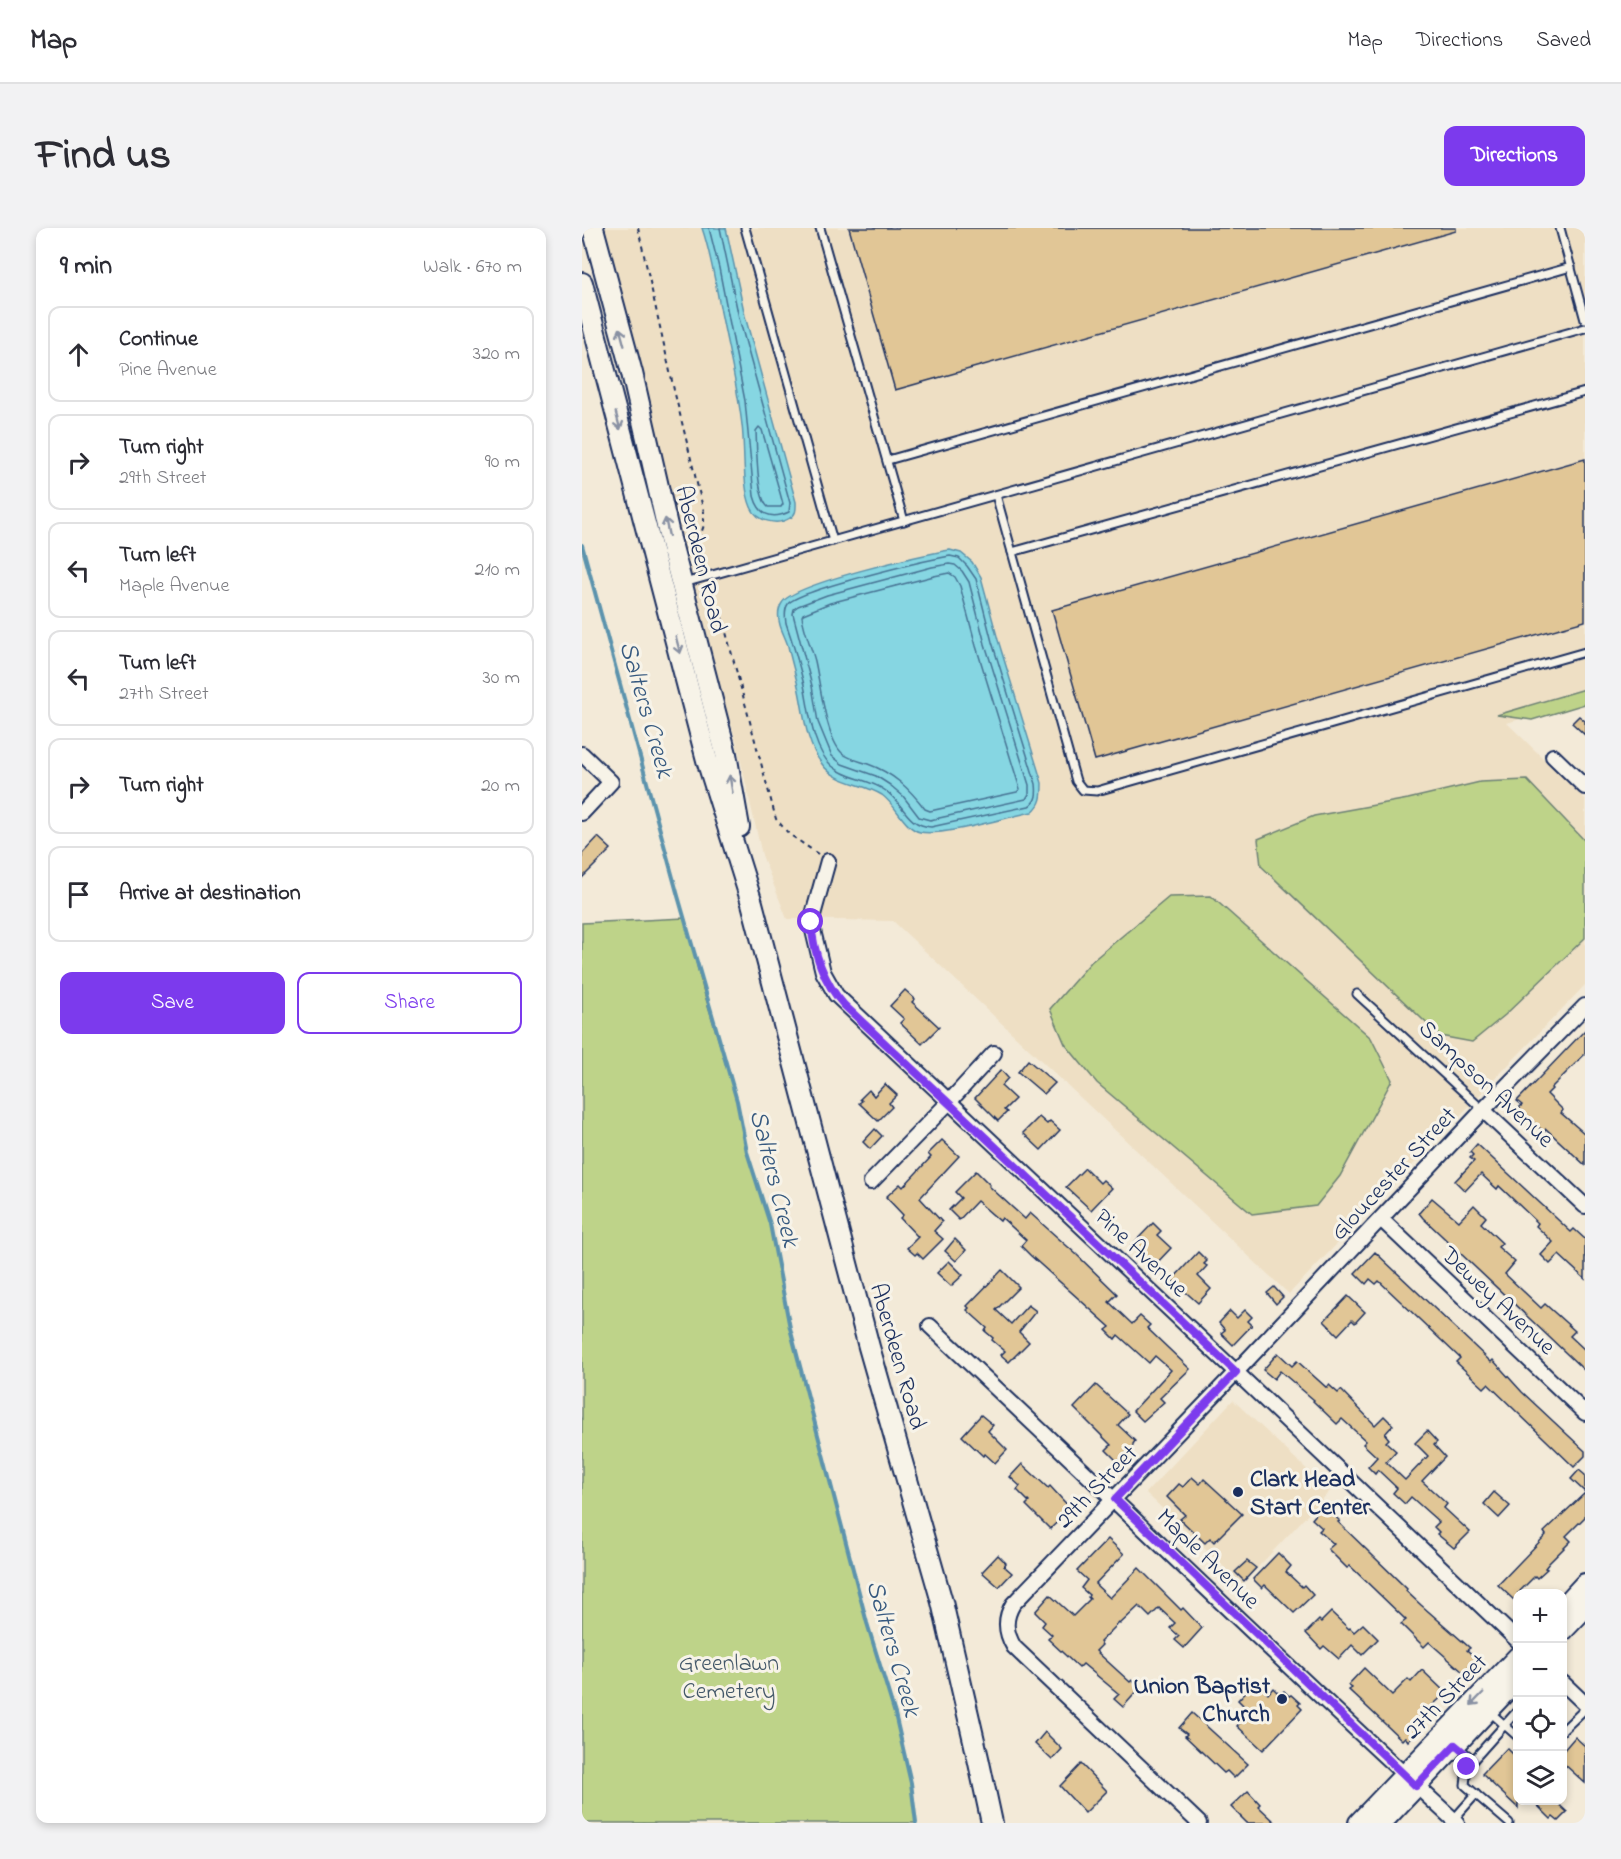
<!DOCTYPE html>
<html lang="en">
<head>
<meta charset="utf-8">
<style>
  body { margin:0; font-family:"Indie Flower",sans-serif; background:#f2f2f3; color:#2b2b33 }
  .controls { position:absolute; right:18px; bottom:18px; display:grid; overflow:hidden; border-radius:12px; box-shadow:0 3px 9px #0003 }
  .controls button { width:54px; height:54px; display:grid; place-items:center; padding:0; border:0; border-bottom:2px solid #e1e1e2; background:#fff; color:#2b2b33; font:30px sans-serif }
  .stop { position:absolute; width:18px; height:18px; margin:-14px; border:4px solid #7c3aed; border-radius:50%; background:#fff }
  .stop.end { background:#7c3aed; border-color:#fff; box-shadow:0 2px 6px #0008 }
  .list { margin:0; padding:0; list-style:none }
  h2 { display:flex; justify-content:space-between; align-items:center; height:78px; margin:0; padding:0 24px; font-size:26px }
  h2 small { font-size:20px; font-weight:400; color:#7c7c81 }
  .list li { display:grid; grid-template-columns:39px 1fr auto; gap:18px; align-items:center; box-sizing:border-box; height:96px; margin:0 12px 12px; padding:0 12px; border:2px solid #e1e1e2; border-radius:12px }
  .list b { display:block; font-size:22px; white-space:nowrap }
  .list p { margin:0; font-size:20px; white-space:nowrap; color:#7c7c81 }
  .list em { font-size:20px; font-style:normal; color:#7c7c81 }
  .actions { display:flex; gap:12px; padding:18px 24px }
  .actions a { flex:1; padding:14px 0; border:2px solid #7c3aed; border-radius:12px; text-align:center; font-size:21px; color:#7c3aed }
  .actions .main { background:#7c3aed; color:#fff }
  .icon { flex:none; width:33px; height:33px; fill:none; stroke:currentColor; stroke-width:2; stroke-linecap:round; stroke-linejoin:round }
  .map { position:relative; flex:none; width:1003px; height:1595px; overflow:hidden; border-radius:12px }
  header { display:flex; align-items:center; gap:36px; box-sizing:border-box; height:84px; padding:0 30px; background:#fff; border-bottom:2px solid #e1e1e2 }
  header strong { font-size:28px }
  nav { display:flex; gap:33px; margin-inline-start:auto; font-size:21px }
  .intro { display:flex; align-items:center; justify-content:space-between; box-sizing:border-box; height:144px; padding:0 36px }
  h1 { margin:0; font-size:42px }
  .button { padding:15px 27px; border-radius:12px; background:#7c3aed; color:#fff; font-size:21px; font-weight:700 }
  main { display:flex; gap:36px; padding:0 36px }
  aside { flex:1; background:#fff; border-radius:12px; box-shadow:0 3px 9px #0003 }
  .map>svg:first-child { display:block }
</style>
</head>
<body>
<header>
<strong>Map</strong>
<nav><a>Map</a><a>Directions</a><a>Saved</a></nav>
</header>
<div class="intro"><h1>Find us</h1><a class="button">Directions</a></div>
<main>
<aside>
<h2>9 min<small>Walk · 670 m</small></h2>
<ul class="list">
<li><svg class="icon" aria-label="ahead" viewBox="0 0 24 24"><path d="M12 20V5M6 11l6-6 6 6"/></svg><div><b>Continue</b><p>Pine Avenue</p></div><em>320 m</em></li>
<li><svg class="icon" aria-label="right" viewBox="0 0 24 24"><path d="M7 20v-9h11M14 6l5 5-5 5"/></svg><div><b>Turn right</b><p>29th Street</p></div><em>90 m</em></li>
<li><svg class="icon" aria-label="left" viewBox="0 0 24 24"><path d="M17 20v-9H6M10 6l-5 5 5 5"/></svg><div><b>Turn left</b><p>Maple Avenue</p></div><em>210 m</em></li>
<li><svg class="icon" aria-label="left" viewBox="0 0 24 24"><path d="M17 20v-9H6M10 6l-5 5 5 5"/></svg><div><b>Turn left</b><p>27th Street</p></div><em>30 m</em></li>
<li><svg class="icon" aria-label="right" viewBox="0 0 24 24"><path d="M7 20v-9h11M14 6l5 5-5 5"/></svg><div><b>Turn right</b></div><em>20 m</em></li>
<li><svg class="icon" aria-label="arrive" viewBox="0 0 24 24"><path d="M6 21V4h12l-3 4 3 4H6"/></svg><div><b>Arrive at destination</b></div></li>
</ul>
<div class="actions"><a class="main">Save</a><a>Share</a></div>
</aside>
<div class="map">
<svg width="1003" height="1595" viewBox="0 0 1003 1595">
  <rect width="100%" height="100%" fill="#f3ead8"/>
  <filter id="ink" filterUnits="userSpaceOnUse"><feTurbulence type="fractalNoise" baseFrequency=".0167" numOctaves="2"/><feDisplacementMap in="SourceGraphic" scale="12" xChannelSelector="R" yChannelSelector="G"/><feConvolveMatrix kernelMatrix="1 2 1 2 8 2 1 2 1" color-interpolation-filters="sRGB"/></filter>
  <g filter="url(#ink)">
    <g fill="#eedfc4">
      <polygon points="21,0 1003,0 1003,471 925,495 1003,571 1003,757 707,1066 311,693 205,691 180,627 154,512 120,404"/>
      <polygon points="651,1172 748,1263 660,1356 564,1265"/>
    </g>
    <g fill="#bed389" stroke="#6c8174" stroke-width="1.5">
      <polygon points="1003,461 1003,476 950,492 915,487"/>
      <polygon points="945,552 1003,613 1003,710 923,787 890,814 858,808 679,638 676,611 732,588 826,571 898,554"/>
      <polygon points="629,668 789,810 810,852 758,948 734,978 670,986 515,855 483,816 468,781 509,734 587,669"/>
      <polygon points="103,690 121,761 155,873 165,924 188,996 208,1100 285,1395 313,1486 329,1555 334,1595 0,1595 0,695"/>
    </g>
    <g fill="#86d6e2" stroke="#5b93ad" stroke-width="1.5">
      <path d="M 120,0 L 144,0 L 163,88 L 214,274 C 214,280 215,286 208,290 C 196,298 175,294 169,279 C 160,258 163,221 160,197 C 156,161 147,125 140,89 C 134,60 130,29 120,0 Z"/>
      <path d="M 368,322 L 379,325 L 390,334 L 399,349 L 416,412 L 460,555 C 460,568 460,576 450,584 C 425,589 360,609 338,604 C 323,601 314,577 300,567 C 281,555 253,555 240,536 C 223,514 222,484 216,458 C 213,445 209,432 206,418 C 204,411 200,404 198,397 C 196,390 196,381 200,375 C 210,356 342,326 368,322 Z"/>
    </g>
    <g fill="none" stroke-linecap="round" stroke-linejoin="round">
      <g stroke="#467293" stroke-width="1.5">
        <path d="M 127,0 L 137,40 L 163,173 L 172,268 C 177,287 189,292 207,284 L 208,275 L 157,90 L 138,0"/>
        <path d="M 177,199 L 180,202 L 198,265 L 201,276 L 199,279 L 186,279 C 174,268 175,220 174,203 Z"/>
        <path d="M 368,328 L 377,330 L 385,338 L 394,351 L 410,414 L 454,556 C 455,565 455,573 447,578 L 349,599 C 324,597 323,577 304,563 C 288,551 265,551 250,538 C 230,521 227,481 222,457 C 217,436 211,415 204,395 C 203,389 202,382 206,376 C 216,362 345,332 368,328 Z"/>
        <polygon points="367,336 373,337 380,343 387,354 403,416 447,557 447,566 444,571 348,592 337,589 321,568 308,557 294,548 260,536 250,528 236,494 230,458 211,386 212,381 216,378 245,367 350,339"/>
        <path d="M 367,345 L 373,349 L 378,358 L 394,418 L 438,561 L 435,564 L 348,583 L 343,581 C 327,560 311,545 286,536 C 278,533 267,531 260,525 C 244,510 238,455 233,433 C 229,418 222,403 220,388 L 221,386 L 248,375 L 352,348 Z"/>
      </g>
      <polyline stroke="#5b93ad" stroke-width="4" points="0,317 96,668 155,873 165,924 188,996 208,1100 285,1395 313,1486 329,1555 334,1595"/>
    </g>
    <g fill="#e1c696" stroke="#1b2f5e" stroke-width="1.5">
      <polygon points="267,0 874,0 874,3 313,162"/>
      <polygon points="1003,231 1003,393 513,532 470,382"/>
      <polygon points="997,488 1003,493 1003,507 990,495"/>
      <polygon points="16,609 29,621 0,650 0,626"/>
      <polygon points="323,762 333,771 330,774 357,799 340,816 318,795 322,791 308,778"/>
      <polygon points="1003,802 1003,826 969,860 970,861 965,866 981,882 979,885 1003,906 1003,937 964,901 962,904 944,888 937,880 940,877 935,873"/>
      <polygon points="446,832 473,855 462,866 436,844"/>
      <polygon points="419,842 426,850 419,858 433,871 422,882 425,884 416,893 393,870"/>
      <polygon points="303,856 315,867 307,875 310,879 296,893 277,875 280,873 278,871 287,862 292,868"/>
      <polygon points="457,889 465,896 468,893 478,902 459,922 441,905"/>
      <polygon points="293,901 300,908 288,921 281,914"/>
      <polygon points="360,912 377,928 338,970 360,994 352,1003 361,1011 341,1031 335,1025 333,1027 325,1020 336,1009 318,990 321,987 304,969 318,956 321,959 349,929 346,926"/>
      <polygon points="895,916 989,1004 992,1001 1003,1011 1003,1051 977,1027 968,1036 959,1027 971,1014 954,998 956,995 917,958 915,961 899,946 883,963 873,953 892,933 888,930 891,927 888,924"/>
      <polygon points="503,940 518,955 521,952 530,960 509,982 484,959"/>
      <polygon points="394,943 408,957 407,958 443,991 448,985 494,1026 535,1066 527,1074 550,1096 558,1088 568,1097 565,1100 608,1141 578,1170 582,1174 561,1193 551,1183 589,1142 573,1128 567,1135 536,1107 533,1111 524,1102 528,1099 449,1028 439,1018 444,1012 420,990 418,993 395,973 377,992 367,982 379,970 373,964"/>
      <polygon points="850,970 877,993 892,977 904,989 899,995 920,1015 916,1019 933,1034 923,1046 959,1080 963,1076 993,1103 988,1108 1003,1122 1003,1143 841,990 837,985"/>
      <polygon points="571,995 579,1003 575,1007 589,1020 571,1039 549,1018"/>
      <polygon points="373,1011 384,1022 374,1033 363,1023"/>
      <polygon points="616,1024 625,1033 622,1036 625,1038 616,1048 629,1061 616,1075 590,1052"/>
      <polygon points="793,1024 909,1134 911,1132 940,1164 1003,1223 1003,1228 992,1239 906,1156 902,1160 874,1134 878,1130 797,1053 794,1056 788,1051 784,1056 773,1045"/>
      <polygon points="367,1033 381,1047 369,1058 355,1045"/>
      <polygon points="420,1042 437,1059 414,1082 429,1096 446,1077 454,1083 437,1104 447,1114 427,1134 419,1127 423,1123 410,1112 411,1110 403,1103 405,1100 385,1082 387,1080 385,1078"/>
      <polygon points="692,1059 701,1069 694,1076 685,1065"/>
      <polygon points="766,1068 783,1084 773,1095 770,1092 756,1107 742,1093"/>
      <polygon points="663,1082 670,1089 666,1093 670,1097 651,1117 639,1105 643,1102 637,1095 648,1083 655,1090"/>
      <polygon points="696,1125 710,1138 715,1133 745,1160 747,1157 756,1165 759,1162 793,1197 802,1188 811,1197 803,1206 807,1211 804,1214 814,1223 804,1234 823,1252 846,1228 833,1215 845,1203 855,1214 852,1217 863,1229 840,1253 865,1276 862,1280 888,1304 872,1320 855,1306 857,1304 852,1299 857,1294 829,1269 823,1276 811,1265 815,1260 796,1242 793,1246 786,1239 795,1229 781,1216 784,1213 760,1191 755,1196 731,1173 732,1172 698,1143 692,1151 681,1142"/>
      <polygon points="514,1157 546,1186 536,1197 553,1213 551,1216 551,1218 536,1234 524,1222 529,1217 492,1180"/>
      <polygon points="399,1187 411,1197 406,1203 425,1222 413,1235 403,1226 401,1228 380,1208"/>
      <polygon points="440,1236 466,1260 468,1258 489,1281 468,1301 444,1277 447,1274 435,1262 438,1258 428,1249"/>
      <polygon points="997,1242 1003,1247 1003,1264 989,1251"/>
      <polygon points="610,1249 618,1256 622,1251 660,1286 632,1314 628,1310 623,1315 598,1291 603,1287 585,1269 597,1256 601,1259"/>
      <polygon points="912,1264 928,1278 917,1290 902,1276"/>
      <polygon points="1003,1265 1003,1289 984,1308 989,1313 967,1335 963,1340 965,1341 955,1350 953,1348 938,1363 940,1365 936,1365 936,1370 933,1373 916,1357 964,1307 962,1304"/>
      <polygon points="741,1278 758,1293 756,1294 825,1361 824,1363 839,1377 888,1420 885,1422 895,1431 882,1445 847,1414 842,1419 819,1396 824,1392 768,1338 765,1340 746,1321 752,1316 737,1303 740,1300 730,1291"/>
      <polygon points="526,1311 542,1326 513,1356 528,1370 557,1340 599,1382 601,1380 620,1400 602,1420 593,1412 597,1408 588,1400 593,1395 577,1380 568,1389 557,1378 538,1396 537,1395 518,1414 520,1417 514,1423 548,1454 550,1452 558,1460 541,1479 532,1471 537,1466 501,1436 497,1440 466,1411 470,1407 460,1398 463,1394 453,1384 468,1367 491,1388 508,1371 506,1369 507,1367 499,1360 505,1352 495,1343"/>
      <polygon points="696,1325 709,1338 704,1344 720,1359 722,1357 731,1367 712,1385 683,1357 680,1360 671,1351"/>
      <polygon points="416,1327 424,1335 422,1338 430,1345 417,1359 400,1344"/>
      <polygon points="665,1333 674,1340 662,1353 653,1344"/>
      <polygon points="749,1384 767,1401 768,1400 772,1404 781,1396 796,1411 780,1427 770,1417 757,1431 742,1418 739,1421 724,1405 737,1392 739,1394"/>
      <polygon points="782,1440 810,1467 826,1451 829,1454 840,1442 864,1465 833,1493 836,1496 833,1500 836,1502 826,1513 823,1509 820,1512 767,1462 770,1460 766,1457"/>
      <polygon points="673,1454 686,1466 691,1460 698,1467 702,1463 707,1468 709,1467 718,1475 716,1477 720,1481 681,1522 655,1498 668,1484 656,1472"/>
      <polygon points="610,1485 666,1536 652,1550 645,1543 642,1545 603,1508 605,1506 597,1500"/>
      <polygon points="463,1504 480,1521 470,1532 453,1516"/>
      <polygon points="993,1509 1003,1518 1003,1555 981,1535 981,1523"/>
      <polygon points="925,1520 936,1531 936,1580 900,1546"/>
      <polygon points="499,1536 525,1563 503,1585 478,1558"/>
      <polygon points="666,1563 678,1576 676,1578 694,1595 665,1595 649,1579"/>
      <polygon points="950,1572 972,1572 985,1584 976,1593 971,1589 969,1591"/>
    </g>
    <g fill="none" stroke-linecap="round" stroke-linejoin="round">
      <defs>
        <g id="lane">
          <polyline points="163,0 251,313"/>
          <polyline points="238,0 322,293"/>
          <polyline points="978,0 1003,92"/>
          <polyline points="306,232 989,39"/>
          <polyline points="414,267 494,553 501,562 515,563 1003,424"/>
          <polyline points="430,324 1003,164"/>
          <polyline points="102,355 1003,100"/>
          <polyline points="775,766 901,882"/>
          <polyline points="908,1484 936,1509"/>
          <polyline points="981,1502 1003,1481"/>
          <polyline points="875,1518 891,1532"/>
          <polyline points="871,1592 894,1566"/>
          <polyline points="927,1595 883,1557 885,1539 936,1482"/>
        </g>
        <g id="street">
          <polyline points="0,526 29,554 0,585"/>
          <polyline points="971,528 1003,559"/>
          <polyline points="246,633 229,694 241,744 254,767 654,1144 936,1413"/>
          <polyline points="901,882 1003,978"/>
          <polyline points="289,954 367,874 412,825"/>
          <polyline points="799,991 1003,1185"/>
          <path d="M 348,1098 C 524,1263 697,1432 875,1595"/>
          <polyline points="981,1455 1003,1476"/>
          <path d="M 617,1595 L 432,1419 C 423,1404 422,1391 431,1376 L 654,1144 L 901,882 L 1003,778"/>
        </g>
        <g id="secondary">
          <polyline points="11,0 50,145 88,311 144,526 157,599"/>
          <polyline points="0,55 125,532 170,675 287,1119 360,1374 396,1530 410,1595"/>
          <polyline points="981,1380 1003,1356"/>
          <polyline points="981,1402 1003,1379"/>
          <polyline points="777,1595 936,1429"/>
          <polyline points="799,1595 936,1450"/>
        </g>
      </defs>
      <use href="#lane" stroke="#1b2f5e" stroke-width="11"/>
      <use href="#street" stroke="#1b2f5e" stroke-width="18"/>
      <use href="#secondary" stroke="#1b2f5e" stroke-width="24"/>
      <g stroke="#1b2f5e" stroke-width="2" stroke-dasharray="4.5 4.5" stroke-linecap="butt">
        <polyline points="56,0 92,162 122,284 122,297 114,320 117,330"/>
        <polyline points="133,371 141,393 194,591 207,606 236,626"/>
      </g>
      <use href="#lane" stroke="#f7f3e8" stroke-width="7"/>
      <use href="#street" stroke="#f7f3e8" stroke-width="14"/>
      <use href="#secondary" stroke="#f7f3e8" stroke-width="20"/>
    </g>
    <defs><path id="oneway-shaft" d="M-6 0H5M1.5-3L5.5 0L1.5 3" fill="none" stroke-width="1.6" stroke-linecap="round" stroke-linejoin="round" transform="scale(1.5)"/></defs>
    <g stroke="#8991a3">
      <use href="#oneway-shaft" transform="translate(40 109) rotate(-105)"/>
      <use href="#oneway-shaft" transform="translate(36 193) rotate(75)"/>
      <use href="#oneway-shaft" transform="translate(85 299) rotate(-102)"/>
      <use href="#oneway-shaft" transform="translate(96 417) rotate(75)"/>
      <use href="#oneway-shaft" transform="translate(149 556) rotate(-100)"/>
      <use href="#oneway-shaft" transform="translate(895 1471) rotate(134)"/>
    </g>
  </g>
  <g fill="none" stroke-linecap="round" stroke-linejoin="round" filter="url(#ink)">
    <path stroke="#7c3aed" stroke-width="8" d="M 229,694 C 231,724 242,755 262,777 L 654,1144 L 533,1271 L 834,1558 L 873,1517 L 891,1532 L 885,1539"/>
  </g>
  <g fill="#1b2f5e" stroke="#f7f3e8" stroke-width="2">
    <circle cx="656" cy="1264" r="6"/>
    <circle cx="700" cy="1471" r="6"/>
  </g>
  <g text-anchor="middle" stroke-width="6" stroke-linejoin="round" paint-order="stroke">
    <g font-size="24" fill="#1b2f5e" stroke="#f7f3e8">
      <text transform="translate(120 331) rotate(76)" y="8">Aberdeen Road</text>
      <text transform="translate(905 855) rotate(43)" y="8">Sampson Avenue</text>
      <text transform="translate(811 945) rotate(-47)" y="8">Gloucester Street</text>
      <text transform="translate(560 1024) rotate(43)" y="8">Pine Avenue</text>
      <text transform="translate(917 1072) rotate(43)" y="8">Dewey Avenue</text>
      <text transform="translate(317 1128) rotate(74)" y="8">Aberdeen Road</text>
      <text transform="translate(514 1258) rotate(-46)" y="8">29th Street</text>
      <text transform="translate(627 1330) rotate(44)" y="8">Maple Avenue</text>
      <text transform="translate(863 1468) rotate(-46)" y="8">27th Street</text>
    </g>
    <g font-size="24" font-weight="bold" fill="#1b2f5e" stroke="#f7f3e8" text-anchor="start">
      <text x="668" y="1258">Clark Head<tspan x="668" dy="28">Start Center</tspan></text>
      <text x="688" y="1465" text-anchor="end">Union Baptist<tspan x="688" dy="28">Church</tspan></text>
    </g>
    <g font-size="24" fill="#445869" stroke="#f7f3e8">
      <text x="147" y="1442">Greenlawn<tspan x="147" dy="28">Cemetery</tspan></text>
    </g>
    <g font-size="26" font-style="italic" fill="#36597f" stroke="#f7f3e8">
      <text transform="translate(66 481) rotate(74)" y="9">Salters Creek</text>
      <text transform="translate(194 950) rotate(76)" y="9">Salters Creek</text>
      <text transform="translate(313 1420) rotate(74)" y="9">Salters Creek</text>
    </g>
  </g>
</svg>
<div class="controls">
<button>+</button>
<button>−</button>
<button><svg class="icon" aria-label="locate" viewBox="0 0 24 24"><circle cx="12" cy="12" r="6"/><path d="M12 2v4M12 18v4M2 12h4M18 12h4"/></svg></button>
<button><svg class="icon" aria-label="layers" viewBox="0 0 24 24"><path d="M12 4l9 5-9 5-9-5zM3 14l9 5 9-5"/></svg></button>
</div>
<div class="stop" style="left:229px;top:694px"></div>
<div class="stop end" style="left:885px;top:1539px"></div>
</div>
</main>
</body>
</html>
